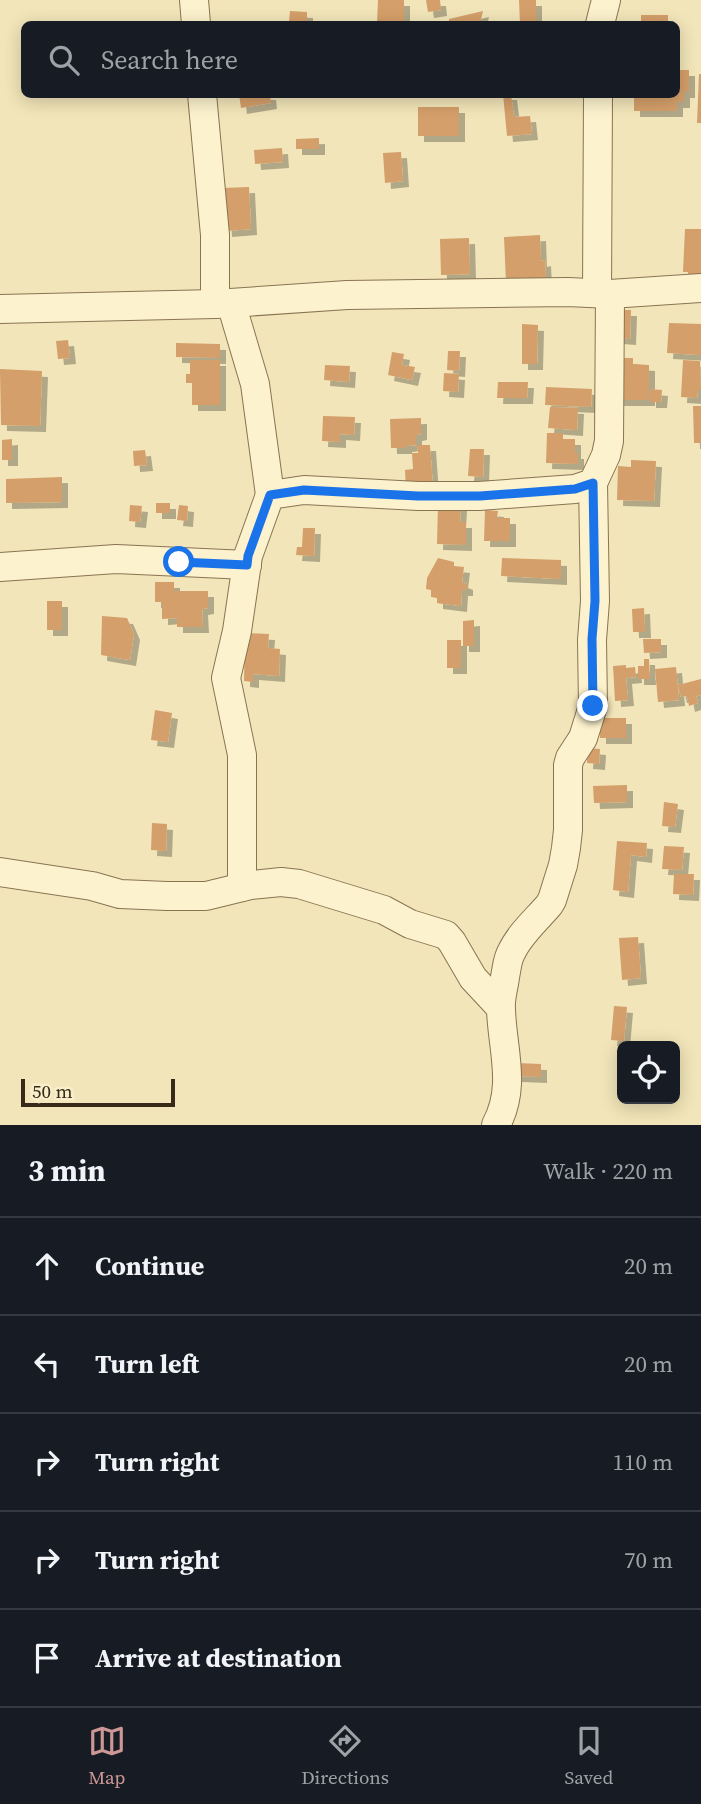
<!DOCTYPE html>
<html lang="en">
<head>
<meta charset="utf-8">
<style>
  body { margin:0; font-family:"Source Serif 4",serif; background:#20242c; color:#f1f3f6 }
  .controls { position:absolute; right:21px; bottom:21px; display:grid; overflow:hidden; border-radius:10px; box-shadow:0 4px 18px #0003 }
  .controls button { width:63px; height:63px; display:grid; place-items:center; padding:0; border:0; border-bottom:2px solid #363941; background:#171b24; color:#f1f3f6; font:35px sans-serif }
  .scale { position:absolute; left:21px; bottom:18px; width:154px; box-sizing:border-box; padding-left:7px; border:4px solid #372a19; border-top:0; font-size:19px; line-height:24px; white-space:nowrap; color:#372a19; -webkit-text-stroke:5px #f8eec9; paint-order:stroke }
  .stop { position:absolute; width:21px; height:21px; margin:-16px; border:5px solid #1a73e8; border-radius:50%; background:#fff }
  .stop.end { background:#1a73e8; border-color:#fff; box-shadow:0 2px 7px #0008 }
  .list { margin:0; padding:0; list-style:none }
  h2 { display:flex; justify-content:space-between; align-items:center; height:91px; margin:0; padding:0 28px; font-size:30px }
  h2 small { font-size:23px; font-weight:400; color:#9ea1a6 }
  .list li { display:grid; grid-template-columns:46px 1fr auto; gap:21px; align-items:center; box-sizing:border-box; height:98px; padding:0 28px; border-top:2px solid #363941 }
  .list b { display:block; font-size:26px; white-space:nowrap }
  .list em { font-size:23px; font-style:normal; color:#9ea1a6 }
  .icon { flex:none; width:38px; height:38px; fill:none; stroke:currentColor; stroke-width:2; stroke-linecap:round; stroke-linejoin:round }
  .map { position:relative; flex:none; width:701px; height:1125px; overflow:hidden }
  .search { position:absolute; background:#171b24; box-shadow:0 4px 18px #0003; left:21px; right:21px; top:21px; height:77px; display:flex; align-items:center; gap:18px; box-sizing:border-box; padding:0 24px; border-radius:10px; color:#9ea1a6; font-size:26px }
  .sheet { height:581px; background:#171b24 }
  nav { display:flex; justify-content:space-around; align-items:center; box-sizing:border-box; height:98px; border-top:2px solid #363941; background:#171b24; font-size:19px; color:#9ea1a6 }
  nav a { display:grid; justify-items:center; gap:4px }
  nav .on { color:#cc9794 }
  .map>svg:first-child { display:block }
</style>
</head>
<body>
<div class="map">
<svg width="701" height="1125" viewBox="0 0 701 1125">
  <defs>
    <filter id="shadow"><feDropShadow dx="6" dy="6" stdDeviation="0" flood-color="#0004"/></filter>
  </defs>
  <rect width="100%" height="100%" fill="#f2e5b9"/>
  <g fill="#d49f6b" filter="url(#shadow)">
    <polygon points="378,0 404,0 404,24 377,24"/>
    <polygon points="426,0 440,0 441,10 428,12"/>
    <polygon points="519,0 536,0 536,24 520,24"/>
    <polygon points="290,11 307,12 307,23 289,22"/>
    <polygon points="483,11 480,24 449,24 449,19"/>
    <rect x="641" y="15" width="27" height="9"/>
    <polygon points="676,70 689,70 689,92 684,92 684,102 677,102 677,111 634,111 634,94 676,94"/>
    <polygon points="699,74 701,74 701,123 697,123"/>
    <polygon points="239,94 270,94 271,103 241,108"/>
    <polygon points="503,94 511,94 514,117 530,116 532,134 507,136"/>
    <rect x="418" y="107" width="41" height="29"/>
    <polygon points="319,138 319,149 296,149 296,139"/>
    <polygon points="282,148 283,162 255,164 254,150"/>
    <polygon points="401,152 403,181 385,183 383,153"/>
    <polygon points="249,187 251,229 226,231 223,188"/>
    <polygon points="685,229 701,229 701,283 688,282 688,272 683,272"/>
    <polygon points="540,235 541,261 545,260 546,279 506,282 504,237"/>
    <polygon points="469,238 470,274 441,275 440,239"/>
    <polygon points="618,310 631,310 630,339 617,338"/>
    <polygon points="669,323 701,324 701,355 667,353"/>
    <polygon points="522,324 538,325 537,364 522,364"/>
    <polygon points="68,340 70,358 58,359 56,341"/>
    <polygon points="176,343 220,344 220,358 176,357"/>
    <polygon points="448,351 460,351 459,371 447,370"/>
    <polygon points="392,352 404,354 402,365 415,367 412,380 388,375"/>
    <polygon points="612,358 633,358 633,364 649,365 649,400 611,400"/>
    <polygon points="190,360 220,360 220,405 192,405 192,383 186,383 186,374 190,374"/>
    <polygon points="683,360 700,361 701,390 698,390 697,398 681,397"/>
    <polygon points="325,365 350,366 349,382 324,380"/>
    <polygon points="0,369 42,371 40,426 1,425"/>
    <polygon points="444,373 459,374 458,392 443,391"/>
    <polygon points="498,382 528,382 527,398 497,398"/>
    <polygon points="546,387 592,389 591,407 545,405"/>
    <polygon points="650,389 662,390 661,402 650,402"/>
    <polygon points="693,406 701,406 701,443 694,443"/>
    <polygon points="550,407 578,408 577,430 548,428"/>
    <polygon points="323,416 355,417 354,435 340,434 340,442 322,441"/>
    <polygon points="421,418 421,434 416,435 416,445 406,446 406,448 391,448 390,419"/>
    <polygon points="547,433 563,433 563,439 575,439 575,453 578,453 578,464 546,463"/>
    <polygon points="12,439 12,460 2,460 2,440"/>
    <polygon points="417,445 430,445 433,488 406,489 405,470 413,469 412,453 418,453"/>
    <polygon points="470,449 484,449 483,477 468,476"/>
    <polygon points="145,450 147,465 134,466 133,451"/>
    <polygon points="631,460 656,461 654,501 617,500 618,466 631,467"/>
    <polygon points="62,477 62,502 6,503 6,479"/>
    <rect x="156" y="503" width="14" height="10"/>
    <polygon points="130,505 142,506 140,522 129,521"/>
    <polygon points="179,505 188,506 187,521 177,520"/>
    <polygon points="438,505 461,505 460,522 466,522 466,545 437,544"/>
    <polygon points="485,510 498,511 497,518 510,518 510,541 484,541"/>
    <polygon points="303,528 315,528 314,556 296,555 297,547 302,547"/>
    <polygon points="438,558 454,562 454,566 464,567 462,582 467,584 467,590 462,590 461,606 437,603 437,598 431,597 431,590 426,589 427,578"/>
    <polygon points="502,558 561,560 561,579 501,576"/>
    <polygon points="155,582 174,582 174,591 208,591 208,608 202,609 203,627 177,627 177,618 162,619 162,602 155,602"/>
    <rect x="47" y="601" width="15" height="29"/>
    <polygon points="644,608 645,632 633,632 632,609"/>
    <polygon points="102,616 127,618 134,634 130,660 101,655"/>
    <polygon points="474,620 474,646 463,646 463,621"/>
    <polygon points="245,633 269,634 268,648 280,649 279,676 253,674 253,682 244,681"/>
    <polygon points="643,639 661,639 661,652 644,653"/>
    <rect x="447" y="640" width="14" height="28"/>
    <polygon points="644,659 649,659 650,679 638,679 638,666 644,666"/>
    <polygon points="626,665 626,668 635,667 636,677 626,678 628,700 615,701 613,666"/>
    <polygon points="676,667 679,700 658,702 655,669"/>
    <polygon points="701,679 701,695 696,696 698,703 689,706 687,696 681,697 678,685"/>
    <polygon points="155,710 172,713 168,742 151,740"/>
    <rect x="600" y="718" width="26" height="20"/>
    <polygon points="588,748 600,749 599,764 587,763"/>
    <polygon points="627,785 627,802 594,803 593,786"/>
    <polygon points="664,802 678,804 675,827 662,826"/>
    <polygon points="152,823 167,824 166,851 151,850"/>
    <polygon points="617,841 647,843 646,857 631,855 628,892 613,890"/>
    <polygon points="664,846 684,847 682,870 662,869"/>
    <polygon points="674,874 694,874 693,895 673,894"/>
    <polygon points="638,937 641,978 622,980 619,938"/>
    <polygon points="614,1006 627,1007 624,1041 611,1040"/>
    <polygon points="516,1063 541,1064 541,1077 516,1076"/>
  </g>
  <g fill="none" stroke-linecap="round" stroke-linejoin="round">
    <defs>
      <g id="minor">
        <polyline points="194,0 196,24"/>
        <polyline points="600,24 606,0"/>
        <polyline points="202,94 215,235 215,304"/>
        <polyline points="597,293 598,94"/>
        <polyline points="231,303 255,384 270,495"/>
        <polyline points="0,309 215,304 347,295 568,292 610,294 701,288"/>
        <polyline points="0,567 116,559 247,565"/>
        <polyline points="0,872 92,886 120,894 167,896 206,896 251,885 281,882 299,884 384,910 410,924 446,935 452,942 473,978 500,1007"/>
        <polyline points="242,887 242,755 226,678 237,631 248,556 270,495 304,490 418,496 479,496 575,489 593,483 606,455 609,441 610,294"/>
        <path d="M 496,1125 C 517,1086 502,1049 501,1009 C 500,998 504,987 505,977 C 507,968 507,959 512,951 C 520,934 537,919 549,905 L 552,900 L 563,865 L 566,848 L 568,830 L 568,765 L 570,758 L 583,738 L 593,706 L 592,640 L 595,601 L 593,483"/>
      </g>
    </defs>
    <use href="#minor" stroke="#897452" stroke-width="30"/>
    <use href="#minor" stroke="#fcf2cd" stroke-width="28"/>
  </g>
  <g fill="none" stroke-linecap="round" stroke-linejoin="round">
    <polyline stroke="#1a73e8" stroke-width="9" points="179,562 247,565 248,556 270,495 304,490 418,496 480,496 575,489 593,483 595,601 592,639 593,706"/>
  </g>
</svg>
<div class="controls">
<button><svg class="icon" aria-label="locate" viewBox="0 0 24 24"><circle cx="12" cy="12" r="6"/><path d="M12 2v4M12 18v4M2 12h4M18 12h4"/></svg></button>
</div>
<div class="scale">50 m</div>
<div class="stop" style="left:179px;top:562px"></div>
<div class="stop end" style="left:593px;top:706px"></div>
<div class="search"><svg class="icon" aria-label="search" viewBox="0 0 24 24"><circle cx="10" cy="10" r="6"/><path d="M15 15l6 6"/></svg>Search here</div>
</div>
<section class="sheet">
<h2>3 min<small>Walk · 220 m</small></h2>
<ul class="list">
<li><svg class="icon" aria-label="ahead" viewBox="0 0 24 24"><path d="M12 20V5M6 11l6-6 6 6"/></svg><div><b>Continue</b></div><em>20 m</em></li>
<li><svg class="icon" aria-label="left" viewBox="0 0 24 24"><path d="M17 20v-9H6M10 6l-5 5 5 5"/></svg><div><b>Turn left</b></div><em>20 m</em></li>
<li><svg class="icon" aria-label="right" viewBox="0 0 24 24"><path d="M7 20v-9h11M14 6l5 5-5 5"/></svg><div><b>Turn right</b></div><em>110 m</em></li>
<li><svg class="icon" aria-label="right" viewBox="0 0 24 24"><path d="M7 20v-9h11M14 6l5 5-5 5"/></svg><div><b>Turn right</b></div><em>70 m</em></li>
<li><svg class="icon" aria-label="arrive" viewBox="0 0 24 24"><path d="M6 21V4h12l-3 4 3 4H6"/></svg><div><b>Arrive at destination</b></div></li>
</ul>
</section>
<nav>
<a class="on"><svg class="icon" aria-label="map" viewBox="0 0 24 24"><path d="M3 6l6-2 6 2 6-2v14l-6 2-6-2-6 2zM9 4v14M15 6v14"/></svg>Map</a>
<a><svg class="icon" aria-label="directions" viewBox="0 0 24 24"><path d="M12 3l9 9-9 9-9-9zM9 14v-3h6M13 9l2 2-2 2"/></svg>Directions</a>
<a><svg class="icon" aria-label="saved" viewBox="0 0 24 24"><path d="M7 4h10v16l-5-4-5 4z"/></svg>Saved</a>
</nav>
</body>
</html>
